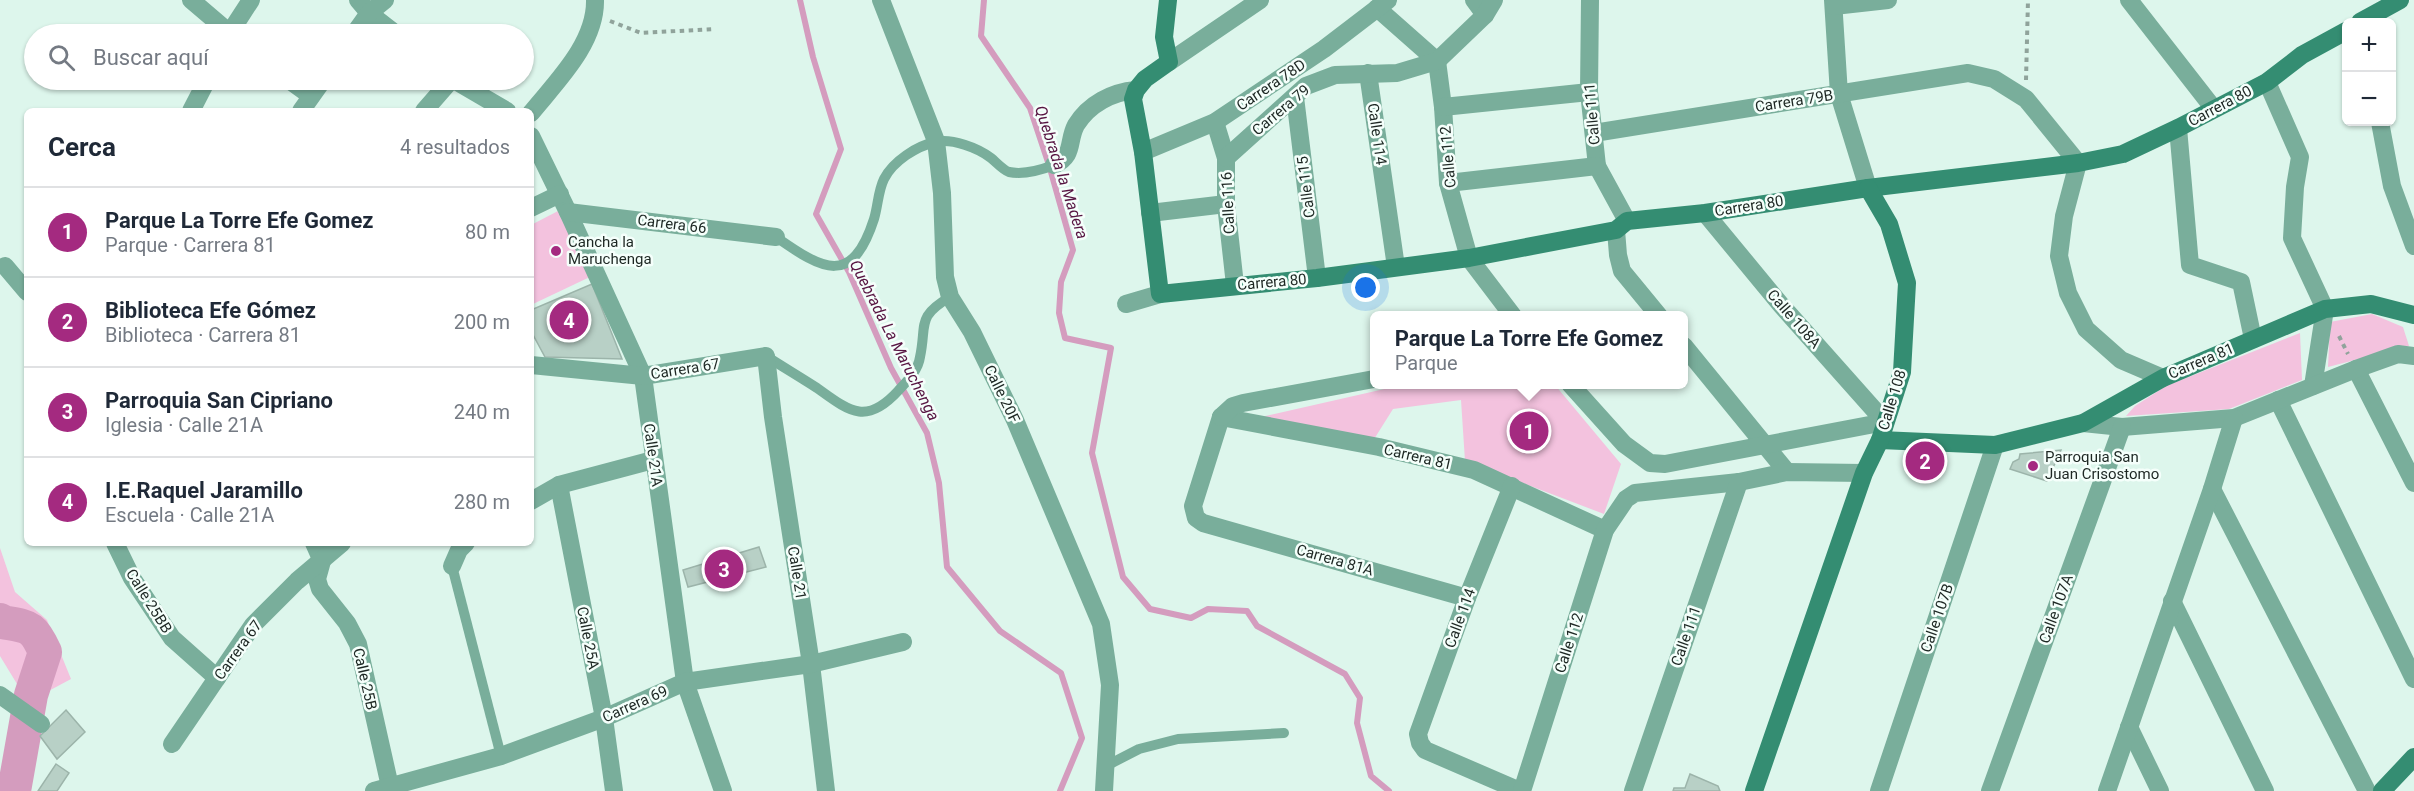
<!DOCTYPE html>
<html lang="es">
<head>
<meta charset="utf-8">
<style>
  body { margin:0; font-family:Roboto,sans-serif; background:#f6f6f7; color:#1f2937 }
  .controls { position:absolute; right:18px; top:18px; display:grid; overflow:hidden; border-radius:9px; box-shadow:0 2px 4px #0004 }
  .controls button { width:54px; height:54px; display:grid; place-items:center; padding:0; border:0; border-bottom:2px solid #e0e1e3; background:#fff; color:#1f2937; font:30px sans-serif }
  .you { position:absolute; left:1366px; top:288px; width:21px; height:21px; margin:-15px; border:4px solid #fff; border-radius:50%; background:#1a73e8; box-shadow:0 0 0 9px #1a73e833 }
  .badge { display:grid; place-items:center; width:39px; height:39px; border-radius:50%; background:#a42a80; color:#fff; font-size:20px; font-weight:700 }
  .pin { position:absolute; translate:-50% -50%; border:3px solid #fff; box-shadow:0 2px 6px #0006 }
  .popup { position:absolute; left:1370px; top:311px; width:318px; height:78px; box-sizing:border-box; display:grid; place-content:center; border-radius:9px; background:#fff; filter:drop-shadow(0 2px 4px #0005); font-size:20px; white-space:nowrap; color:#747a83 }
  .popup b { font-size:22px; color:#1f2937 }
  .popup::after { content:''; position:absolute; left:50%; top:100%; margin-left:-12px; border:12px solid transparent; border-top-color:#fff }
  .list { margin:0; padding:0; list-style:none }
  h2 { display:flex; justify-content:space-between; align-items:center; height:78px; margin:0; padding:0 24px; font-size:26px }
  h2 small { font-size:20px; font-weight:400; color:#747a83 }
  .list li { display:grid; grid-template-columns:39px 1fr auto; gap:18px; align-items:center; box-sizing:border-box; height:90px; padding:0 24px; border-top:2px solid #e0e1e3 }
  .list b { display:block; font-size:22px; white-space:nowrap }
  .list p { margin:0; font-size:20px; white-space:nowrap; color:#747a83 }
  .list em { font-size:20px; font-style:normal; color:#747a83 }
  .icon { flex:none; width:33px; height:33px; fill:none; stroke:currentColor; stroke-width:2; stroke-linecap:round; stroke-linejoin:round }
  .map { position:relative; flex:none; width:2414px; height:791px; overflow:hidden }
  .search { position:absolute; background:#fff; box-shadow:0 2px 4px #0004; left:24px; top:24px; width:510px; height:66px; display:flex; align-items:center; gap:15px; box-sizing:border-box; padding:0 21px; border-radius:33px; color:#747a83; font-size:22px }
  .panel { position:absolute; background:#fff; box-shadow:0 2px 4px #0004; left:24px; top:108px; width:510px; height:438px; border-radius:9px }
  .map>svg:first-child { display:block }
</style>
</head>
<body>
<div class="map">
<svg width="2414" height="791" viewBox="0 0 2414 791">
  <rect width="100%" height="100%" fill="#ddf6ec"/>
  <g fill="#f3c2de">
    <polygon points="560,210 592,276 533,304 531,300 531,225"/>
    <polygon points="2372,314 2403,327 2409,346 2328,367 2330,322"/>
    <polygon points="2300,333 2302,380 2229,409 2126,416 2135,406 2166,386"/>
    <polygon points="1402,385 1555,385 1621,464 1604,514 1465,461 1461,400 1393,409 1371,444 1252,419"/>
    <polygon points="0,548 15,592 47,620 71,679 28,702 0,656"/>
  </g>
  <g fill="none" stroke-linecap="round" stroke-linejoin="round">
    <g stroke="#d49cbe" stroke-width="6">
      <polyline points="800,0 813,57 841,149 816,214 849,272 891,368 927,433 939,483 947,567 1000,631 1061,673 1082,738 1060,791"/>
      <polyline points="984,0 981,36 1030,108 1049,165 1073,250 1061,282 1059,313 1065,338 1111,348 1092,453 1123,577 1150,609 1191,618 1208,609 1247,611 1257,626 1345,674 1360,698 1357,723 1371,776 1389,791"/>
    </g>
    <path stroke="#d49cbe" stroke-width="34" d="M 0,620 L 2,622 C 29,627 33,625 45,652 L 31,695 L 14,791"/>
  </g>
  <g fill="#b8d0c6" stroke="#9cb4aa" stroke-width="1.5">
    <polygon points="592,284 622,359 545,357 531,331 531,310"/>
    <polygon points="2061,450 2047,481 2010,469 2013,462 2019,459 2020,454"/>
    <polygon points="759,547 766,567 688,587 683,570"/>
    <polygon points="66,710 85,732 57,759 40,736"/>
    <polygon points="56,764 69,773 57,791 38,791"/>
    <polygon points="1690,774 1718,786 1720,791 1673,791 1674,788 1685,788"/>
  </g>
  <g fill="none" stroke-linecap="round" stroke-linejoin="round">
    <g stroke="#90a39b" stroke-width="4" stroke-dasharray="4.5 4.5" stroke-linecap="butt">
      <polyline points="610,21 641,33 714,29"/>
      <polyline points="2026,80 2028,0"/>
      <polyline points="2339,336 2348,354"/>
    </g>
    <g stroke="#79ae9b" stroke-width="10">
      <path d="M 776,237 C 823,270 852,287 874,219 C 878,206 878,191 884,179 C 893,161 917,146 935,142 C 952,138 978,148 991,158 C 996,162 1003,170 1009,172 C 1024,175 1041,170 1054,165"/>
      <path d="M 766,356 C 783,367 800,377 817,388 C 849,411 866,426 898,391 C 907,381 918,371 920,357 C 927,324 916,317 950,297"/>
      <polyline points="452,566 501,756"/>
      <polyline points="1106,766 1139,749 1178,739 1284,733"/>
    </g>
    <g stroke="#79ae9b" stroke-width="18">
      <polyline points="191,0 231,34"/>
      <polyline points="358,0 369,13 396,34"/>
      <polyline points="881,0 936,141 942,193 945,277 950,297 972,332 1015,420 1101,624 1110,685 1104,791"/>
      <polyline points="1474,0 1485,15"/>
      <polyline points="1590,0 1589,92 1597,166 1627,221"/>
      <polyline points="1833,0 1839,94 1868,188"/>
      <polyline points="2129,0 2214,109"/>
      <polyline points="1834,6 1888,0"/>
      <polyline points="1377,8 1437,61 1443,107 1448,183 1469,258 1513,316"/>
      <polyline points="229,34 251,0"/>
      <polyline points="354,34 369,13 385,0"/>
      <polyline points="1169,62 1260,0"/>
      <polyline points="1368,73 1396,267"/>
      <polyline points="289,80 311,96"/>
      <polyline points="454,80 507,111"/>
      <polyline points="2267,82 2300,157 2295,187 2292,238 2325,309 2313,386"/>
      <polyline points="1295,97 1317,278"/>
      <polyline points="1443,107 1589,92"/>
      <polyline points="191,111 207,80"/>
      <polyline points="301,111 323,80"/>
      <polyline points="424,111 451,80"/>
      <path d="M 531,113 C 557,81 596,43 595,0"/>
      <polyline points="1215,122 1226,158 1226,204 1235,285"/>
      <polyline points="2380,122 2392,186 2414,246"/>
      <polyline points="2178,128 2190,265 2241,282 2253,339"/>
      <polyline points="1594,133 1968,73 1994,79 2026,99 2078,163 2064,216 2059,256 2068,293 2086,329 2121,360 2163,378"/>
      <polyline points="531,136 568,212 643,376 685,682 723,791"/>
      <polyline points="1143,152 1215,122 1324,49 1388,0"/>
      <polyline points="1226,158 1306,86 1335,75 1397,73 1437,61 1485,15 1494,0"/>
      <path d="M 1054,165 C 1075,155 1067,142 1076,125 C 1089,104 1112,92 1136,90"/>
      <polyline points="1448,183 1597,166"/>
      <polyline points="531,208 560,194"/>
      <polyline points="568,212 776,237"/>
      <polyline points="1150,213 1226,204"/>
      <polyline points="1705,213 1781,305 1885,422"/>
      <polyline points="1616,230 1618,255 1622,271 1659,316"/>
      <polyline points="5,266 27,292"/>
      <polyline points="1126,304 1160,294"/>
      <polyline points="1684,346 1787,472"/>
      <polyline points="531,365 643,376 766,356 773,417 811,664 826,791"/>
      <polyline points="2356,369 2414,483"/>
      <polyline points="1570,384 1624,444 1650,463 1665,464 1885,422"/>
      <polyline points="2278,400 2414,679"/>
      <polyline points="1221,417 1379,447 1474,470 1605,530"/>
      <polyline points="1221,417 1193,506 1196,518 1203,523 1467,598"/>
      <polyline points="1221,417 1233,406 1243,403 1374,379"/>
      <polyline points="2083,423 2122,427 2234,418 2356,369 2398,354 2414,356"/>
      <polyline points="559,485 604,718 614,791"/>
      <polyline points="1512,486 1467,598 1418,734 1420,743 1425,750 1520,791"/>
      <polyline points="2212,489 2367,791"/>
      <polyline points="531,501 559,485 653,460"/>
      <polyline points="115,543 132,578 172,638 217,678"/>
      <polyline points="314,543 322,561 317,579 320,589 347,623 358,644 391,791"/>
      <polyline points="452,566 459,550 466,543"/>
      <polyline points="2172,601 2265,791"/>
      <polyline points="0,695 41,724"/>
      <polyline points="2129,727 2160,791"/>
      <polyline points="172,744 253,625 297,581 342,543"/>
      <polyline points="374,791 501,756 604,718 685,682 811,664 903,642"/>
      <polyline points="1522,791 1605,530 1626,499 1635,493 1739,482 1787,472 1864,473"/>
      <polyline points="1633,791 1739,482"/>
      <polyline points="1879,791 1995,445"/>
      <polyline points="1990,791 2122,427"/>
      <polyline points="2107,791 2212,489 2234,418"/>
    </g>
    <g stroke="#348d72" stroke-width="18">
      <polyline points="1168,0 1164,37 1169,62 1145,79 1136,90 1133,99 1143,152 1160,294 1317,278 1469,258 1616,230 1627,221 1705,213 1868,188 2078,163 2123,154 2178,128 2267,82 2302,55 2346,31"/>
      <polyline points="2360,22 2400,0"/>
      <polyline points="1880,440 1995,445 2083,423 2163,378 2325,309 2371,304 2414,315"/>
      <polyline points="1754,791 1864,473 1880,440 1902,372 1907,283 1889,224 1868,188"/>
      <polyline points="2382,791 2414,757"/>
    </g>
  </g>
  <g fill="#a42a80" stroke="#f5fffb" stroke-width="2">
    <circle cx="556" cy="251" r="6"/>
    <circle cx="2033" cy="466" r="6"/>
  </g>
  <g text-anchor="middle" stroke-width="5" stroke-linejoin="round" paint-order="stroke">
    <g font-size="15" fill="#1d2723" stroke="#f5fffb">
      <text transform="translate(1271 85) rotate(-34)" y="5">Carrera 78D</text>
      <text transform="translate(1794 101) rotate(-9)" y="5">Carrera 79B</text>
      <text transform="translate(2220 106) rotate(-28)" y="5">Carrera 80</text>
      <text transform="translate(1281 110) rotate(-40)" y="5">Carrera 79</text>
      <text transform="translate(1592 114) rotate(-95)" y="5">Calle 111</text>
      <text transform="translate(1377 134) rotate(82)" y="5">Calle 114</text>
      <text transform="translate(1448 157) rotate(-95)" y="5">Calle 112</text>
      <text transform="translate(1306 187) rotate(-97)" y="5">Calle 115</text>
      <text transform="translate(1228 203) rotate(-93)" y="5">Calle 116</text>
      <text transform="translate(1749 206) rotate(-9)" y="5">Carrera 80</text>
      <text transform="translate(672 224) rotate(7)" y="5">Carrera 66</text>
      <text transform="translate(1272 282) rotate(-5)" y="5">Carrera 80</text>
      <text transform="translate(1794 319) rotate(49)" y="5">Calle 108A</text>
      <text transform="translate(2201 361) rotate(-23)" y="5">Carrera 81</text>
      <text transform="translate(685 369) rotate(-9)" y="5">Carrera 67</text>
      <text transform="translate(1002 394) rotate(64)" y="5">Calle 20F</text>
      <text transform="translate(1892 400) rotate(-73)" y="5">Calle 108</text>
      <text transform="translate(653 455) rotate(82)" y="5">Calle 21A</text>
      <text transform="translate(1418 457) rotate(13)" y="5">Carrera 81</text>
      <text transform="translate(1335 560) rotate(16)" y="5">Carrera 81A</text>
      <text transform="translate(797 573) rotate(81)" y="5">Calle 21</text>
      <text transform="translate(149 601) rotate(58)" y="5">Calle 25BB</text>
      <text transform="translate(2056 609) rotate(-70)" y="5">Calle 107A</text>
      <text transform="translate(1460 618) rotate(-70)" y="5">Calle 114</text>
      <text transform="translate(1937 618) rotate(-71)" y="5">Calle 107B</text>
      <text transform="translate(1686 636) rotate(-71)" y="5">Calle 111</text>
      <text transform="translate(588 638) rotate(79)" y="5">Calle 25A</text>
      <text transform="translate(1569 643) rotate(-72)" y="5">Calle 112</text>
      <text transform="translate(238 650) rotate(-54)" y="5">Carrera 67</text>
      <text transform="translate(365 679) rotate(77)" y="5">Calle 25B</text>
      <text transform="translate(635 704) rotate(-24)" y="5">Carrera 69</text>
    </g>
    <g font-size="15" fill="#1d2723" stroke="#f5fffb" text-anchor="start">
      <text x="568" y="247">Cancha la<tspan x="568" dy="17">Maruchenga</tspan></text>
      <text x="2045" y="462">Parroquia San<tspan x="2045" dy="17">Juan Crisostomo</tspan></text>
    </g>
    <g font-size="16" font-style="italic" fill="#571542" stroke="#f5fffb">
      <text transform="translate(1062 172) rotate(72)" y="6">Quebrada la Madera</text>
      <text transform="translate(895 340) rotate(63)" y="6">Quebrada La Maruchenga</text>
    </g>
  </g>
</svg>
<div class="controls">
<button>+</button>
<button>−</button>
</div>
<div class="you"></div>
<div class="pin badge" style="left:1529px;top:431px">1</div>
<div class="popup"><b>Parque La Torre Efe Gomez</b>Parque</div>
<div class="pin badge" style="left:1925px;top:461px">2</div>
<div class="pin badge" style="left:724px;top:569px">3</div>
<div class="pin badge" style="left:569px;top:320px">4</div>
<div class="search"><svg class="icon" aria-label="search" viewBox="0 0 24 24"><circle cx="10" cy="10" r="6"/><path d="M15 15l6 6"/></svg>Buscar aquí</div>
<section class="panel">
<h2>Cerca<small>4 resultados</small></h2>
<ul class="list">
<li><span class="badge">1</span><div><b>Parque La Torre Efe Gomez</b><p>Parque · Carrera 81</p></div><em>80 m</em></li>
<li><span class="badge">2</span><div><b>Biblioteca Efe Gómez</b><p>Biblioteca · Carrera 81</p></div><em>200 m</em></li>
<li><span class="badge">3</span><div><b>Parroquia San Cipriano</b><p>Iglesia · Calle 21A</p></div><em>240 m</em></li>
<li><span class="badge">4</span><div><b>I.E.Raquel Jaramillo</b><p>Escuela · Calle 21A</p></div><em>280 m</em></li>
</ul>
</section>
</div>
</body>
</html>
